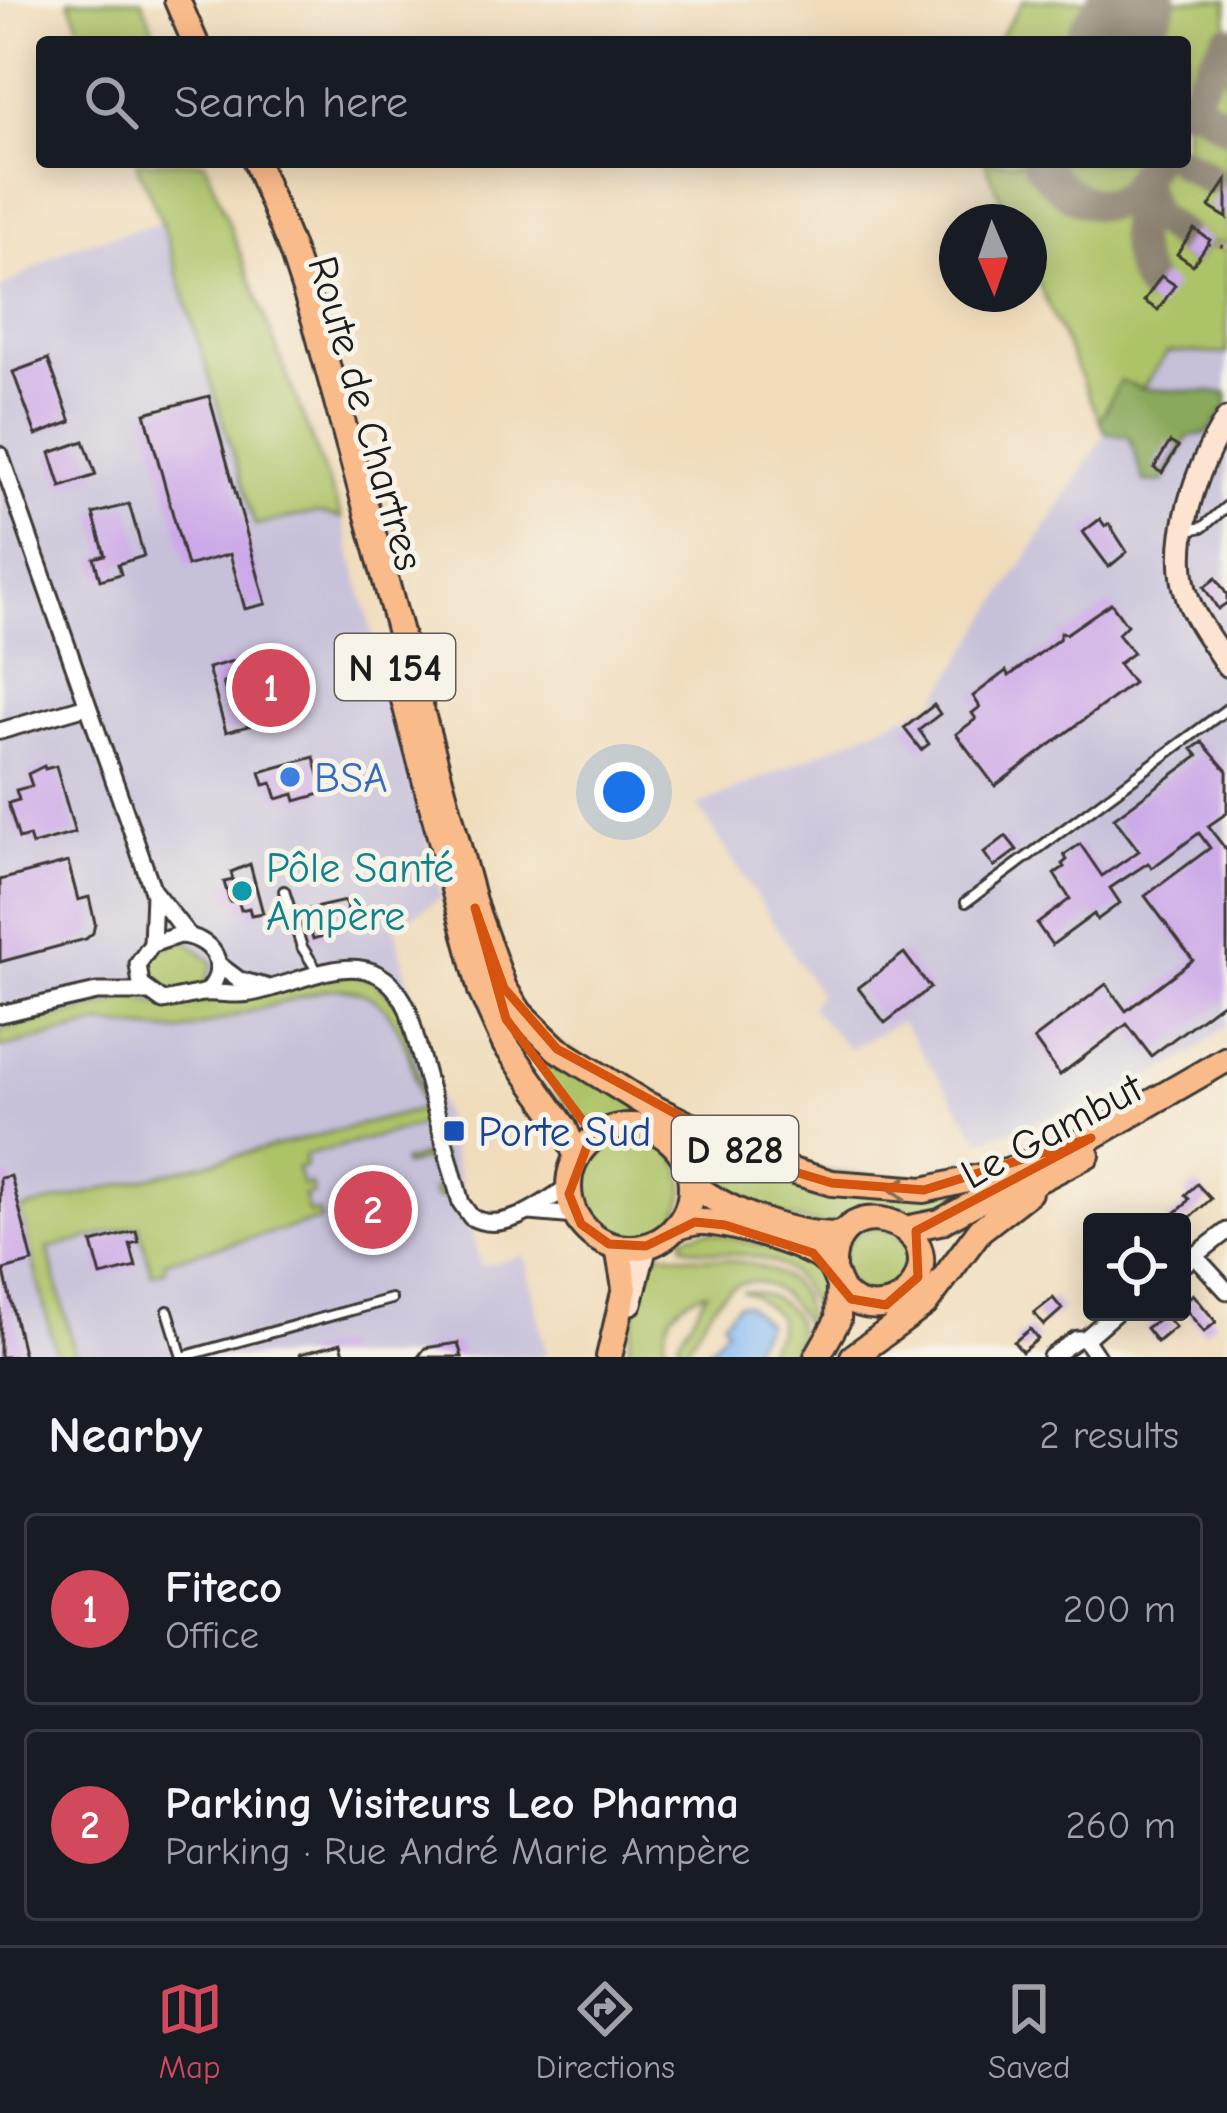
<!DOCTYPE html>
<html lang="en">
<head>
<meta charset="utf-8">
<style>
  body { margin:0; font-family:"Comic Neue",sans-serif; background:#20242c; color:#f1f3f6 }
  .controls { position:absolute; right:36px; bottom:36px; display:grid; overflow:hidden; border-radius:12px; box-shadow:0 6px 30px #0003 }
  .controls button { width:108px; height:108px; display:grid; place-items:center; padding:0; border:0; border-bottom:3px solid #363941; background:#171b24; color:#f1f3f6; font:60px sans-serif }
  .compass { position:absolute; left:939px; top:204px; width:108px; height:108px; border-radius:50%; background:#171b24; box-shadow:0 6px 30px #0003; rotate:178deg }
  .you { position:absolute; left:624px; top:792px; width:42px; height:42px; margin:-30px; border:9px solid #fff; border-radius:50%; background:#1a73e8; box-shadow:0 0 0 18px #1a73e833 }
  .badge { display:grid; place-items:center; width:78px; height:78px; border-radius:50%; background:#d1495b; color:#fff; font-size:39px; font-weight:700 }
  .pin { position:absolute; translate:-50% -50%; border:6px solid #fff; box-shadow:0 3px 12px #0006 }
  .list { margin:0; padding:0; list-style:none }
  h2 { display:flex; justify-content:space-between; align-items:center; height:156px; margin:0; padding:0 48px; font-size:51px }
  h2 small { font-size:39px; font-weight:400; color:#9ea1a6 }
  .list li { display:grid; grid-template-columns:78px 1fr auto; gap:36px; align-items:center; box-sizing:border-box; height:192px; margin:0 24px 24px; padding:0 24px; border:3px solid #363941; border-radius:12px }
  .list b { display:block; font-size:45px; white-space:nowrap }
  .list p { margin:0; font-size:39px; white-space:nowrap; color:#9ea1a6 }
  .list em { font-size:39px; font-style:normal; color:#9ea1a6 }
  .icon { flex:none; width:66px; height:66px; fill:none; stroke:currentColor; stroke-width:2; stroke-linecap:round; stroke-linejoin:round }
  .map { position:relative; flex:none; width:1227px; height:1357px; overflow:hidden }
  .search { position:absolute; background:#171b24; box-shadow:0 6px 30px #0003; left:36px; right:36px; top:36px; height:132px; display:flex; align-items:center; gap:30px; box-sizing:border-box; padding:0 42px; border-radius:12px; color:#9ea1a6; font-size:45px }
  .sheet { height:588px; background:#171b24 }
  nav { display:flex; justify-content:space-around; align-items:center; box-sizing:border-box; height:168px; border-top:3px solid #363941; background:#171b24; font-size:33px; color:#9ea1a6 }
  nav a { display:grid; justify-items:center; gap:6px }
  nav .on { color:#d1495b }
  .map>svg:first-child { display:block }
</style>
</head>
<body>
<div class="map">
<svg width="1227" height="1357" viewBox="0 0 1227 1357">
  <rect width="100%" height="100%" fill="#f7f3e8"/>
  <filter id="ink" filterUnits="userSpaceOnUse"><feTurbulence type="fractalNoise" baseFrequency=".00833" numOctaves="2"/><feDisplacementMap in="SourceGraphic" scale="24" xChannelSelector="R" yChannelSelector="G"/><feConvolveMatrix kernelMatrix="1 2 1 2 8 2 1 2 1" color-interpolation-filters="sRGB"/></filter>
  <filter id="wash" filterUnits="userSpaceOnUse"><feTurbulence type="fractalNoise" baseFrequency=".004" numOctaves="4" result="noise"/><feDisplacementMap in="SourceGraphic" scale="48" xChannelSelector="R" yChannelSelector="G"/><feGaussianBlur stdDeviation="2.7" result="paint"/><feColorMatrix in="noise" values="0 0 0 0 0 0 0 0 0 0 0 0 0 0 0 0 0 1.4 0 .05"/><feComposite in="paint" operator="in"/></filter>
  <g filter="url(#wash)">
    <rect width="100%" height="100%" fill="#f0dbba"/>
    <g fill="#c6c0d9">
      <polygon points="162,223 255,525 316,513 342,518 442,897 395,928 481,1266 525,1256 547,1357 0,1357 0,289 70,247"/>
      <polygon points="1168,352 1227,354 1227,1025 1196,1051 1137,1086 981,1140 901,1022 849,1049 810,1007 819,994 698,806 934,703 1106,433"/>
    </g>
    <g fill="#adc367" stroke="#647042" stroke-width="3">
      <polygon points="69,0 142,0 158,42 86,42"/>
      <polygon points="1024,0 1227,0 1227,244 1210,242 1195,230 1178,254 1193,265 1207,246 1227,250 1227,354 1168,352 1142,389 1120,381 1100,421 1029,262 1029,222 1011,222 985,162 1185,162 1185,42 996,42"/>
      <polygon points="136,162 205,162 342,518 316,513 255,525 162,223"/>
      <polygon points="187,941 213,963 204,986 166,996 149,987 144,970 152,951"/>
      <path d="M 355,974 L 376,981 L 400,1008 L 450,1193 L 439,1198 L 434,1195 L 433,1190 L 440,1188 L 432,1158 L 404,1166 L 403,1162 L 433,1153 L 424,1124 L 304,1156 L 306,1166 L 297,1168 L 302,1186 L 311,1184 L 314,1193 L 304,1196 L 309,1213 L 318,1211 L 321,1220 L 165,1261 L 166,1270 L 152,1274 L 139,1225 L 48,1249 L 76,1357 L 57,1357 L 20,1210 L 423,1109 C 407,1054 401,980 324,990 L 180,1032 L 102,1024 L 0,1048 L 0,1030 L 119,1002 L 127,994 L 171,1007 Z"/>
      <path d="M 508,1013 L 755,1165 L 995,1187 L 913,1220 C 855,1189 851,1232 819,1225 C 785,1217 722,1205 701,1176 C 689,1160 689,1142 671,1129 C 644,1109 621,1123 591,1120 C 562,1117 522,1039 508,1013 Z"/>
      <circle cx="630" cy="1187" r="54"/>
      <circle cx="876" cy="1262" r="34"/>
      <path d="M 707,1231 L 792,1253 L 820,1270 L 833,1297 L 813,1357 L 798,1357 L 808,1342 L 814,1315 C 795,1240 735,1262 683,1246 L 683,1237 Z"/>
      <path d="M 661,1252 C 707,1263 813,1250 806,1327 C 794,1302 766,1269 732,1287 C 715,1295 691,1340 682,1357 L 678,1341 L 707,1292 C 675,1299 658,1324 667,1357 L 626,1357 L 647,1260 Z"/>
      <path d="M 741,1291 C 778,1289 817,1322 787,1357 L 762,1357 L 778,1331 L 778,1316 L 751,1294 Z"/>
    </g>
    <polygon fill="#8aa95c" stroke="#53623c" stroke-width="3" points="1120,380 1142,389 1227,393 1227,406 1208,433 1188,437 1163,482 1144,482 1129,437 1106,433 1100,421"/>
    <polygon fill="#87baf5" stroke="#526b88" stroke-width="3" points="738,1304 746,1304 766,1323 746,1357 702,1357 726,1329 723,1321"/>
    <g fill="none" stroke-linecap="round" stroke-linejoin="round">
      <g stroke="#867c6b" stroke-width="33">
        <polyline points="1189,101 1227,126"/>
        <polyline points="1185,107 1227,41"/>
        <path d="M 1038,162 C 1056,188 1096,222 1128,194 C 1137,186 1143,173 1150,162"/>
        <polyline points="1182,162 1208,178"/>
        <path d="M 1139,179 C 1133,215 1129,259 1152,289"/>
        <polyline points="1140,181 1152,215 1186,241"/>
      </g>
      <polyline stroke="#867c6b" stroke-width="84" points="1107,42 1135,0"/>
    </g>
    <g id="blocks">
      <g fill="#cca9e8" fill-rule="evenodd">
        <polygon points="1227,180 1227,218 1209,207"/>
        <polygon points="1194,229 1210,240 1193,265 1177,254"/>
        <polygon points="1161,276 1175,285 1158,310 1144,301"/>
        <polygon points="48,359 71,422 36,435 13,372"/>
        <polygon points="209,396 266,604 245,609 230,554 187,566 145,413"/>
        <polygon points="84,441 96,475 61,487 50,453"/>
        <polygon points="1170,442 1178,447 1162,473 1154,468"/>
        <polygon points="129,504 144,556 118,564 121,574 100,580 94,558 105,555 93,514"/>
        <polygon points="1100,519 1105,526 1109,524 1127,552 1109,567 1083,532"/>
        <polygon points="1216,578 1227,595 1227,603 1218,609 1204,587"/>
        <polygon points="1111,603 1127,625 1118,634 1133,653 1118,664 1133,683 995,786 956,734 976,719 972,713 980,707 973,696 1006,671 1009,676 1059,639 1061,632 1066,634"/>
        <path d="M 273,650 L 291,715 L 226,732 L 208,668 ZM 255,674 L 263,702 L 238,709 L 229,704 L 223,682 Z"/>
        <polygon points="934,705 940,714 919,730 929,744 921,750 904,728"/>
        <polygon points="1202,742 1227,771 1227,813 1208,826 1227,851 1227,999 1151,1056 1127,1024 1060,1075 1034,1039 1106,984 1126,1011 1193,960 1145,896 1210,848 1199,833 1152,868 1148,863 1110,888 1120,903 1097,920 1094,914 1052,945 1037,924 1070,899 1054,874 1064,867 1062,864 1067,860 1064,855 1080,844 1102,876 1139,851 1114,818 1198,756 1192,749"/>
        <polygon points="314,757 324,793 296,801 294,794 277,799 272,783 264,785 260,772"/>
        <polygon points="44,766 45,769 56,766 75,833 32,845 29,836 19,839 8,803 19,800 16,790 32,786 28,774"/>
        <polygon points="1006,836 1017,850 994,867 984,853"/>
        <polygon points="68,862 78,900 89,897 95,923 93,933 86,939 0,962 0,880"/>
        <polygon points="250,864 263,913 251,915 249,908 241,910 238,900 230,902 224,882 233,880 231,872"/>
        <polygon points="345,901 350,919 339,922 341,931 313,939 305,910"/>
        <polygon points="904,953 930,988 885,1023 858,988"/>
        <polygon points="11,1176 33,1262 0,1271 0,1178"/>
        <polygon points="1197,1184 1211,1199 1185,1222 1164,1222 1185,1205 1189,1199 1185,1195"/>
        <polygon points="136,1231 139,1242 130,1244 136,1267 101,1276 92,1243"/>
        <polygon points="0,1272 4,1272 24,1357 0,1357"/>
        <polygon points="1193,1294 1216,1322 1204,1332 1182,1305"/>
        <polygon points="1053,1298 1062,1309 1044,1325 1034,1313"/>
        <polygon points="1164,1315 1175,1327 1157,1342 1146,1328"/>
        <polygon points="1030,1329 1038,1339 1022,1352 1014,1342"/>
        <polygon points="341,1343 345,1357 301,1357 300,1354"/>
        <polygon points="458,1343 462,1357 418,1357 425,1348"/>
      </g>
    </g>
  </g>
  <g filter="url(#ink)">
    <use href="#blocks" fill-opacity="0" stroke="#3c3934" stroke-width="3"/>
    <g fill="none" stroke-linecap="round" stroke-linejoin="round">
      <defs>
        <g id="lane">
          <polyline points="1188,530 1203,527 1227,506"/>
          <polyline points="284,891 302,947 318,972"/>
          <polyline points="966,902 1227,709"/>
          <polyline points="168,1311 182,1357 391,1299"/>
        </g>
        <g id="street">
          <polyline points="0,455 153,891 188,935"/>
          <polyline points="0,731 87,706"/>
          <path d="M 179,935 C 212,937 231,965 207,992 L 163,1001 L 141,985 L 138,964 L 152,944 Z"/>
          <polyline points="152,944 154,894"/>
          <polyline points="219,965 239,980 266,987"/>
          <path d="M 204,993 C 220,992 236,996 251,993 C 308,983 374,934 408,1010 L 461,1203 L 471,1217 C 503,1235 542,1204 569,1186"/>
          <polyline points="0,1014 97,992 147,992"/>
          <polyline points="530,1212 576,1216"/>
          <polyline points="1195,1256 1227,1291"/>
          <polyline points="1182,1266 1227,1231"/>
          <polyline points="1085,1339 1116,1312"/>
          <polyline points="1051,1357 1077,1339 1085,1339 1097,1357"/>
        </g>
        <g id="secondary">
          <path d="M 1227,419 C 1197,465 1168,544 1188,599 C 1196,622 1214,644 1227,665"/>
          <polyline points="631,1303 646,1246"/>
        </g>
        <g id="primary">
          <polyline points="177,0 195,42"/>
          <polyline points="256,162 291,248 315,321 475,908 504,988 520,1013 557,1049 644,1103 768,1164 832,1183 924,1190 1010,1170 1091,1138"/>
          <polyline points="399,681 481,991 505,1044 564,1127 577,1157"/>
          <circle cx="630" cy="1187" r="61"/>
          <polyline points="1078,1145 1227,1059"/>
          <path d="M 691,1183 C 726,1211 797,1239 842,1234"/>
          <polyline points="1011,1194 1087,1155"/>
          <path d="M 675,1228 C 684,1225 692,1222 702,1222 C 726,1222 818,1246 831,1267 C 836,1275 837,1284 843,1292 C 862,1315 900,1309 914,1284 C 951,1220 830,1185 833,1269"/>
          <polyline points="905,1229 940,1222 1022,1177"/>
          <polyline points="609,1357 625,1288 618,1247"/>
          <polyline points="817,1357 838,1320 839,1285"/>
          <polyline points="853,1357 925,1304 980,1230 1029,1192"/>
        </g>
      </defs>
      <use href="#lane" stroke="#3c3934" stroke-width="14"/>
      <use href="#street" stroke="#3c3934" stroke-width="21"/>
      <use href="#secondary" stroke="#3c3934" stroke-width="27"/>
      <use href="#primary" stroke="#3c3934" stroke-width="30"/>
      <polyline stroke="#3c3934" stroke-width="3" stroke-dasharray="3 9" stroke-linecap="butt" points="1208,244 1227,247"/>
      <use href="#lane" stroke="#fff" stroke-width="8"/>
      <use href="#street" stroke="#fff" stroke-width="15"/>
      <use href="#secondary" stroke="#fde4d1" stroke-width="21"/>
      <use href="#primary" stroke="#fabb8b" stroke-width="24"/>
    </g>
    <defs><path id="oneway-chevron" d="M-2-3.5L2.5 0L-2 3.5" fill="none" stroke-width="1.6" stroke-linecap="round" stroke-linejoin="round" transform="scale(3)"/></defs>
    <use stroke="#8b6c54" href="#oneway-chevron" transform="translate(898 1189) rotate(-179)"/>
  </g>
  <path fill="none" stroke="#d4530e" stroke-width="9" stroke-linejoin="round" d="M 475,908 L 504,988 L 557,1049 L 768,1164 L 832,1183 L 924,1190 L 1091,1138 L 916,1231 L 918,1277 L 886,1305 L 851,1299 L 813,1253 L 725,1225 L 695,1222 L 646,1246 L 609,1244 L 581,1224 L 569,1194 L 592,1133 L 506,1019 Z"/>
  <circle fill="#3f7fe0" stroke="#f7f3e8" stroke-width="4.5" cx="290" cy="777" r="12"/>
  <circle fill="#0f9aa8" stroke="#f7f3e8" stroke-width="4.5" cx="242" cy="891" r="12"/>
  <rect fill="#1a4fb4" stroke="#f7f3e8" stroke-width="4.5" x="442" y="1119" width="24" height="24" rx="6"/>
  <g text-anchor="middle" stroke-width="10" stroke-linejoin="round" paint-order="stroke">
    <g fill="#f7f3e8" stroke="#5e5c59" stroke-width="3">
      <rect x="335" y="634" width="120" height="66" rx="9"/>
      <rect x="672" y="1116" width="126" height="66" rx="9"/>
    </g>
    <g font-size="39" font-weight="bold" fill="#1c1c1c">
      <text x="395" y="681">N 154</text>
      <text x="735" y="1163">D 828</text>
    </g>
    <g font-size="42" fill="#1c1c1c" stroke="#f7f3e8">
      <text transform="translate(367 413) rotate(74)" y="15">Route de Chartres</text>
      <text transform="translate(1051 1130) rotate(-28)" y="15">Le Gambut</text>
    </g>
    <g font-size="42" fill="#366cbe" stroke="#f7f3e8" text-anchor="start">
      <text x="314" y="792">BSA</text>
    </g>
    <g font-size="42" fill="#0d838f" stroke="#f7f3e8" text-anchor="start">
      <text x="266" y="882">Pôle Santé<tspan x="266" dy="48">Ampère</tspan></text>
    </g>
    <g font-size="42" fill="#164399" stroke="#f7f3e8" text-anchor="start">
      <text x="478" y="1146">Porte Sud</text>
    </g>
  </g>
</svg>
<div class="controls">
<button><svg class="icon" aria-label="locate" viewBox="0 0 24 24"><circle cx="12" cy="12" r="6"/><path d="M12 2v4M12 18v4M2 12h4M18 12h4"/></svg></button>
</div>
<svg class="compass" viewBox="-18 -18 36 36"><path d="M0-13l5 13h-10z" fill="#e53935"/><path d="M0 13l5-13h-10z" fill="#9ea1a6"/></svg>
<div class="you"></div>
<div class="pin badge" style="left:271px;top:688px">1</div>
<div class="pin badge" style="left:373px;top:1210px">2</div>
<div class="search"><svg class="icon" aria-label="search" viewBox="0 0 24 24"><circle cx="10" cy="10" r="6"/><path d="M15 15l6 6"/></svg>Search here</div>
</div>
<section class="sheet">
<h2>Nearby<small>2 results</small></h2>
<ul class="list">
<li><span class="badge">1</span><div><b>Fiteco</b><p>Office</p></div><em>200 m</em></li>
<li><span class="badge">2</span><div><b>Parking Visiteurs Leo Pharma</b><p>Parking · Rue André Marie Ampère</p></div><em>260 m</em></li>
</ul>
</section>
<nav>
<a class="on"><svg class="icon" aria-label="map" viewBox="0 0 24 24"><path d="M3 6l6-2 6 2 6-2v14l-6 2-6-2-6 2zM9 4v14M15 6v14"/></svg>Map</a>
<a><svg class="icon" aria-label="directions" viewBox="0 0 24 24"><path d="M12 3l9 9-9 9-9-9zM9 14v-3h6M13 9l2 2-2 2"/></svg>Directions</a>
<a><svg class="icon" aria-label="saved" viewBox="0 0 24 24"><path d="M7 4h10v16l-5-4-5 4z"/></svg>Saved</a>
</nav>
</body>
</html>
